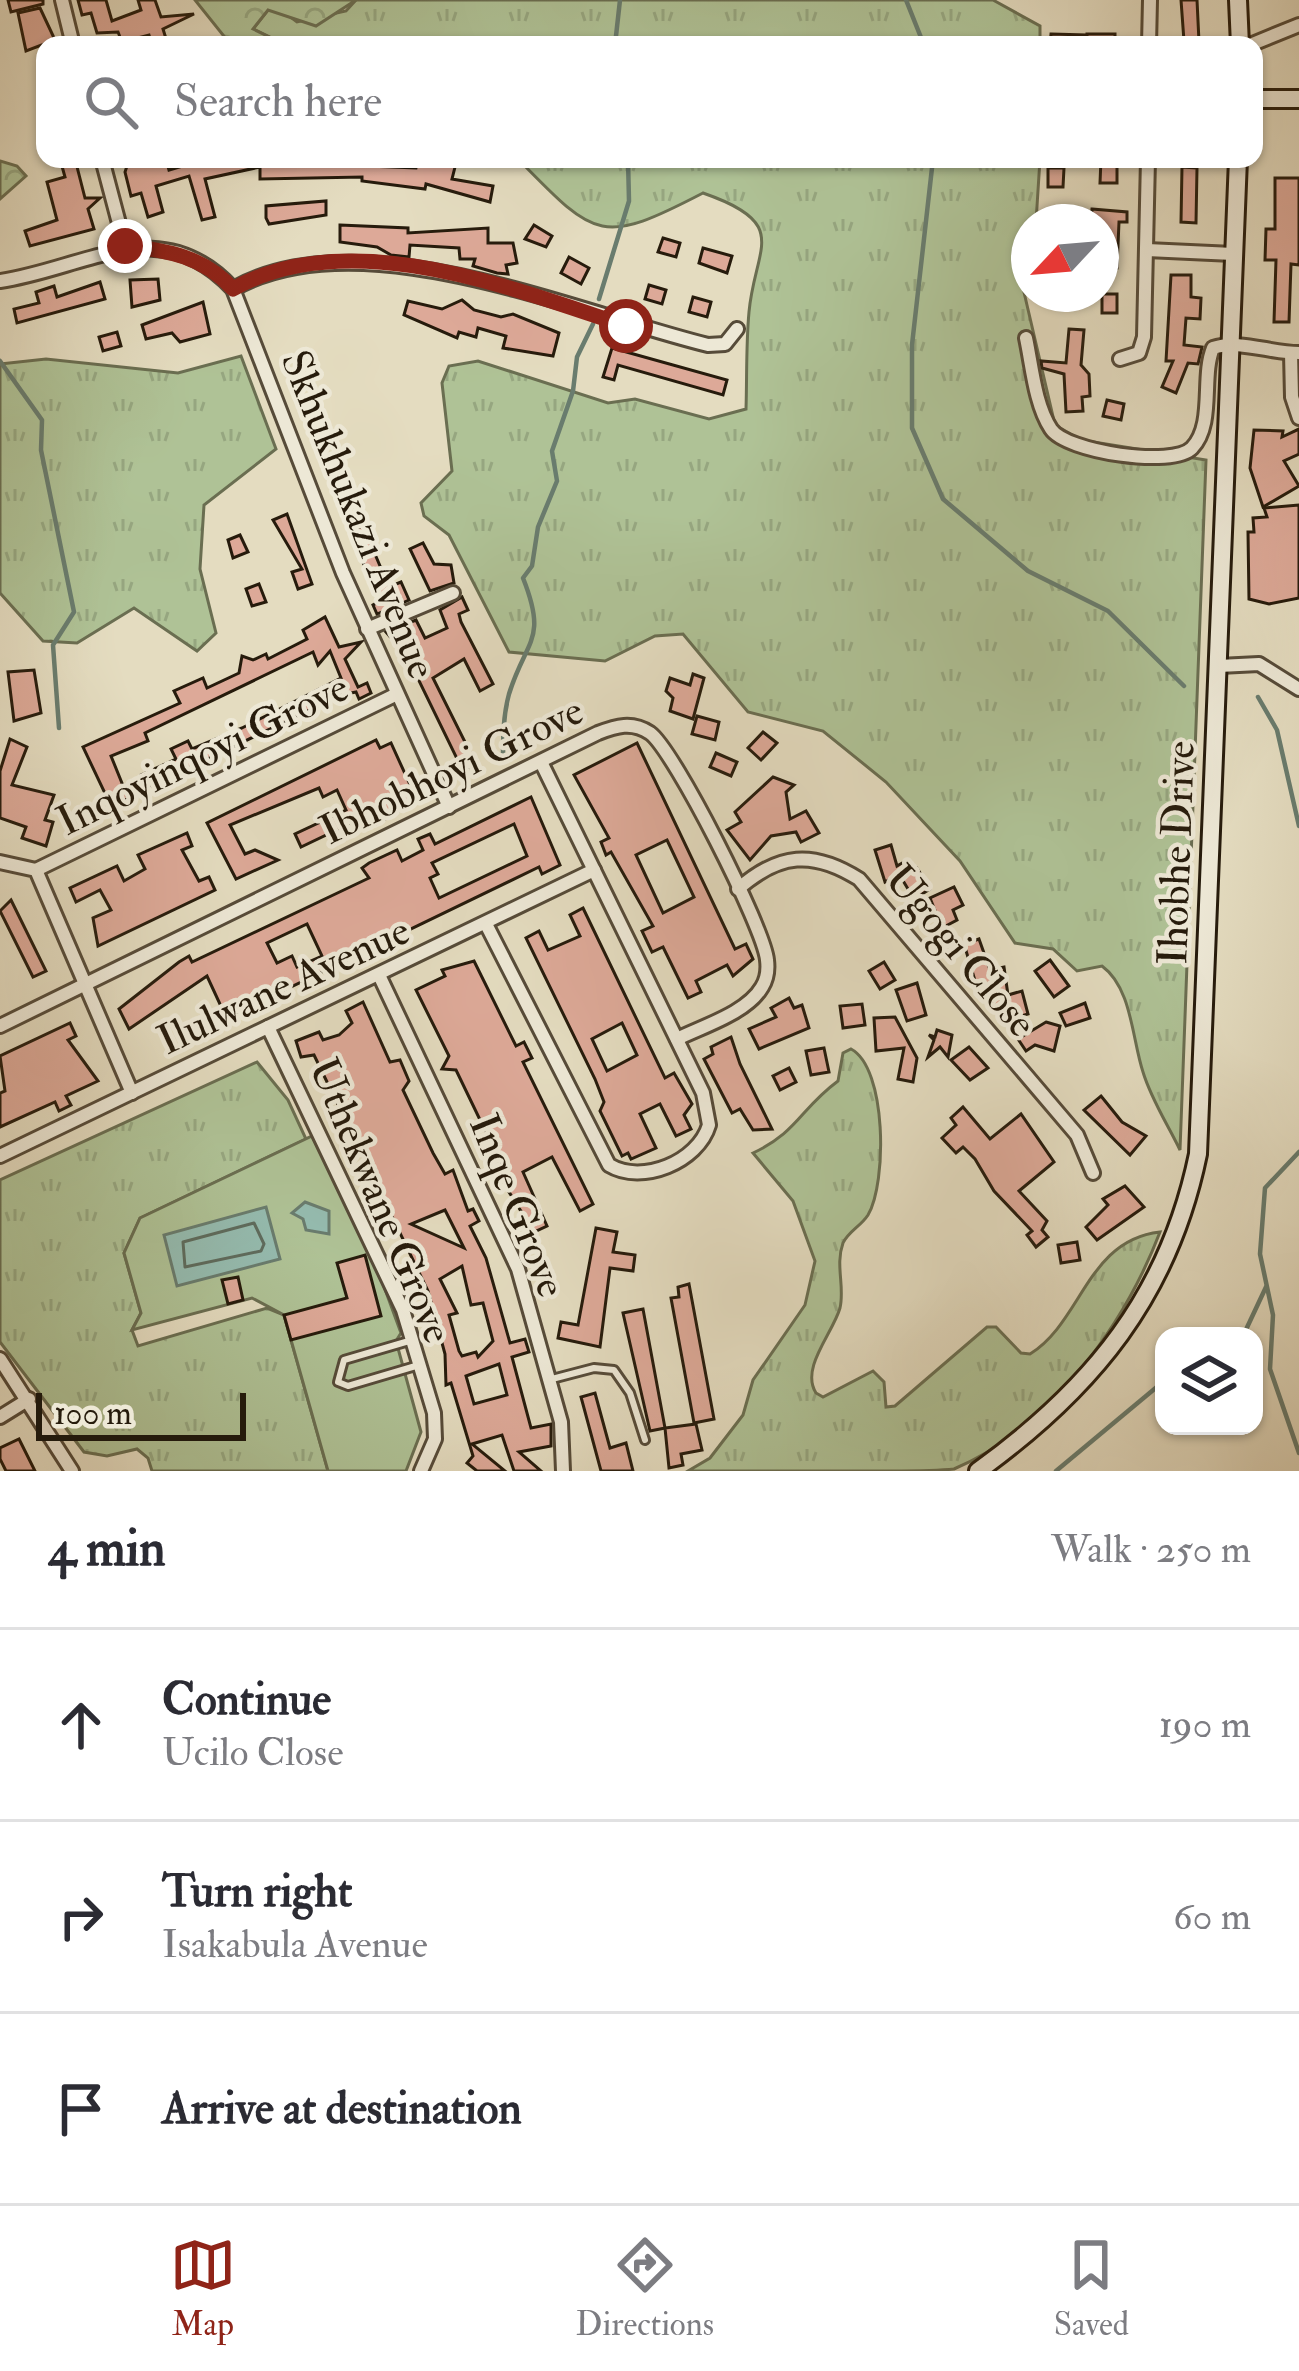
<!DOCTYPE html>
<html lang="en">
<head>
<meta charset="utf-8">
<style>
  body { margin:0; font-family:"IM FELL Double Pica",serif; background:#f7f7f7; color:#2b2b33 }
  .controls { position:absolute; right:36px; bottom:36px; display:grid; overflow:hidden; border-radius:24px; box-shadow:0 3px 9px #0004 }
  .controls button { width:108px; height:108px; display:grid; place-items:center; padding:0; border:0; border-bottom:3px solid #e1e1e2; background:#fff; color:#2b2b33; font:60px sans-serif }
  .compass { position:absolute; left:1011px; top:204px; width:108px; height:108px; border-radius:50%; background:#fff; box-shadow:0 3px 9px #0004; rotate:244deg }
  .scale { position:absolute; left:36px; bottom:30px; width:210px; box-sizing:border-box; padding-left:12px; border:6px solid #261b0c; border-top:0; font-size:33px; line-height:42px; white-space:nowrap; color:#261b0c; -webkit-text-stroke:9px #ede8d6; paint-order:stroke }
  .stop { position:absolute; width:36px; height:36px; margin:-27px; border:9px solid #8f2418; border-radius:50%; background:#fff }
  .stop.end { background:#8f2418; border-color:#fff; box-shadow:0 3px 12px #0008 }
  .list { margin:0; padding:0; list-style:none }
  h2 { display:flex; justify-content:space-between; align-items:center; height:156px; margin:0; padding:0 48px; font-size:51px }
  h2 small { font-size:39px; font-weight:400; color:#7c7c81 }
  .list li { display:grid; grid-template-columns:78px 1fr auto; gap:36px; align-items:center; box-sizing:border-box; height:192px; padding:0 48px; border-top:3px solid #e1e1e2 }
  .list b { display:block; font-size:45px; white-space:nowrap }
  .list p { margin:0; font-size:39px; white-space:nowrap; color:#7c7c81 }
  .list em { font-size:39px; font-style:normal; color:#7c7c81 }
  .icon { flex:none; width:66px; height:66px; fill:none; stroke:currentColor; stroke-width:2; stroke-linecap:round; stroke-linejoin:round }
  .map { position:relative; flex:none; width:1299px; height:1471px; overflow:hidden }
  .search { position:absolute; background:#fff; box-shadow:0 3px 9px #0004; left:36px; right:36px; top:36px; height:132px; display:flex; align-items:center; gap:30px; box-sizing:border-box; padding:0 42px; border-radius:24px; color:#7c7c81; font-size:45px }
  .sheet { height:732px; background:#fff }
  nav { display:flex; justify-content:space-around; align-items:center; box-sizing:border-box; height:168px; border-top:3px solid #e1e1e2; background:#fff; font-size:33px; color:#7c7c81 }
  nav a { display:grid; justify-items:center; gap:6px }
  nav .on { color:#8f2418 }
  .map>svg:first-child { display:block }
</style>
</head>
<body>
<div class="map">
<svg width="1299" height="1471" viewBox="0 0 1299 1471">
  <defs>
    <pattern id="grass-tufts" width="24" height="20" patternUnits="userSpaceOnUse" patternTransform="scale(3)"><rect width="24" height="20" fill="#afc296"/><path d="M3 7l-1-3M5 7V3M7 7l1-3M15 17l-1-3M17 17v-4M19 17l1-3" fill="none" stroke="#96a680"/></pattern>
    <pattern id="forest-crowns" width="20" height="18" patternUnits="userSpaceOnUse" patternTransform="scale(3)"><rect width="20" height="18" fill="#afc296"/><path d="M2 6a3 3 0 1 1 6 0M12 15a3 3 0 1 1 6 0" fill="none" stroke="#96a680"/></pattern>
  </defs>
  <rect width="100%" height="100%" fill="#e4dcc0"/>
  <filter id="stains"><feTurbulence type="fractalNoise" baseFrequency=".00167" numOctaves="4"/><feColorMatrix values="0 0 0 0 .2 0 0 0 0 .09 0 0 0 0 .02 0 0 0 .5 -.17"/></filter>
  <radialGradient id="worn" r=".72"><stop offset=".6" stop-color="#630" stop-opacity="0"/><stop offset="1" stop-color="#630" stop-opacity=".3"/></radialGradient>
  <g fill="url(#grass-tufts)" stroke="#6a6e51" stroke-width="3">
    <polygon points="356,0 993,0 1040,26 1040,45 286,45 253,29 268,10 281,10 297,22 346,11"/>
    <path d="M 518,159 L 1040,159 L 1036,222 L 1029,222 L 1023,288 L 1055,425 L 1081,440 L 1206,460 L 1180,1150 C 1168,1125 1151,1099 1143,1072 C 1132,1039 1132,988 1102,966 L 1077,971 L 1053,949 L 1015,943 L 960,861 L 886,782 L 823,731 L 748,712 L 683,634 L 655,636 L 605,661 L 509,652 L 449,535 L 424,516 L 421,503 L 452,471 L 442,383 L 449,366 L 478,361 L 608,403 L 635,399 L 709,419 L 746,409 C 747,377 746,344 749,312 C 755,246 792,224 703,193 C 601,246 596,239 518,159 Z"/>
    <polygon points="241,356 276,449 204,505 200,569 216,633 197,651 134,608 77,643 43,641 0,593 0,364 46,359 178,373"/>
    <path d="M 851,1049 C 887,1068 887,1183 868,1215 C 861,1226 848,1232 843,1243 C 835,1265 845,1287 840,1308 C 833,1333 800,1368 816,1393 L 823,1397 L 873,1371 L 884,1382 L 886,1407 L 895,1406 L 987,1327 L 996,1327 L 1021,1353 L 1030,1354 C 1082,1322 1087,1240 1160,1232 C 1124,1326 1051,1428 954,1469 C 937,1471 909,1471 890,1471 C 823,1471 755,1471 688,1471 L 710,1458 L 743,1415 L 753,1380 L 805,1305 L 815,1261 L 793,1201 L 753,1153 C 798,1132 800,1109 838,1081 L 843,1053 Z"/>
    <polygon points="257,1062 288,1100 306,1139 140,1218 124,1253 141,1313 132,1330 138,1346 267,1308 284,1315 328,1471 152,1471 148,1458 137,1449 107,1456 84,1452 0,1342 0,1180"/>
  </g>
  <g fill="url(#forest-crowns)" stroke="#6a6e51" stroke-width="3">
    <polygon points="195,0 356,0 316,26 268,10 253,29 286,45 231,45"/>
    <polygon points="0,161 17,166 26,176 0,199"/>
  </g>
  <polygon fill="#afc296" stroke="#6a6e51" stroke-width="3" points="312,1136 375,1262 401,1333 396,1341 421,1432 406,1471 328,1471 284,1315 252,1298 132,1330 141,1313 124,1253 140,1218"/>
  <g fill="#95bcb0" stroke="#697c6e" stroke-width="3">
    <polygon points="305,1202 329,1211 329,1234 306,1230 303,1219 292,1213"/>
    <polygon points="266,1207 280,1259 177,1286 164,1235"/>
  </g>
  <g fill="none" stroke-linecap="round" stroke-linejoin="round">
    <polygon stroke="#5e6c5e" stroke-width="3" points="254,1223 264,1244 261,1251 185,1267 183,1242"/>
    <g stroke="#697c6e" stroke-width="4.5">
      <polyline points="906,0 924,45"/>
      <polyline points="615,45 620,0"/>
      <polyline points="933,159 912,345 912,428 943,499 1028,571 1108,611 1184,686"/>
      <polyline points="599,299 629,201 628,159"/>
      <polyline points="0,361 42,420 41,450 74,612 53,645 59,728"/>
      <polyline points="1258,697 1277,730 1299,826"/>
      <path d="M 503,760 C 503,738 503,716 509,694 C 526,639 548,641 523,578 L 532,566 L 538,527 L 557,481 L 552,451 L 573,391 L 577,357 L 593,324"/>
      <polyline points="1299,1152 1265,1188 1260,1254 1273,1315 1270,1369 1299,1453"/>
      <polyline points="1243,1336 1266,1287"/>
      <polyline points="1056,1471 1164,1381"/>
    </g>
  </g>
  <g fill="#dda998" stroke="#261b0c" stroke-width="3" fill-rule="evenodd">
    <polygon points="8,0 43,0 43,4 11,12"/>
    <polygon points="78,0 106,0 112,21 141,10 138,0 155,0 161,17 194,14 163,29 168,45 152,45 149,35 122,42 118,32 97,33 91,13 82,15"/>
    <polygon points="1181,0 1197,0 1199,42 1184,41"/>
    <polygon points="40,8 55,40 26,51 18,13"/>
    <polygon points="1051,34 1086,35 1086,45 1050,45"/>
    <rect x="1087" y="34" width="28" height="11"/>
    <polygon points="60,159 75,159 85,198 100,198 88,209 94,229 30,246 25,231 57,220 47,182 65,177"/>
    <polygon points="135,159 166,159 169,170 206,159 368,160 368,166 416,168 418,159 429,159 455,167 452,179 493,186 490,202 426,184 425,189 362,181 362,177 260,179 260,167 205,179 215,217 202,220 189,176 156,186 163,212 148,217 141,193 131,196 125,172 129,160"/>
    <polygon points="1101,159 1117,159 1117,183 1100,183"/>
    <polygon points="1182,167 1197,168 1196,223 1181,222"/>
    <polygon points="1048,168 1064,168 1063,187 1048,187"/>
    <polygon points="1275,178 1299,178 1299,265 1291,264 1289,322 1274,322 1276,260 1265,260 1266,229 1275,229"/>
    <polygon points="326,201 326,215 269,224 266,218 266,206"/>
    <polygon points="1092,209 1127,212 1127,222 1119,222 1117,268 1103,267 1104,231 1101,222 1091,222"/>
    <polygon points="340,225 408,228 408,233 488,228 488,243 513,243 517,263 506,265 508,274 497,273 473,266 475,259 460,259 459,248 410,245 409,257 391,255 377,247 340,242"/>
    <polygon points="534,225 552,236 546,247 525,239"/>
    <polygon points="663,238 680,243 676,257 658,252"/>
    <polygon points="703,248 732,256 727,273 699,263"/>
    <polygon points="569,257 589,268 581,284 561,273"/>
    <polygon points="1171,275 1191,275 1191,297 1201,298 1200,319 1186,318 1184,345 1202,347 1198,364 1188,363 1176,393 1162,387 1173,361 1166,361"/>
    <polygon points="158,279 160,300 132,307 130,280"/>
    <polygon points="100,282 105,299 17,323 14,309 39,303 36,292 54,286 57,297"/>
    <polygon points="649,285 666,290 662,304 645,299"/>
    <rect x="1102" y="294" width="15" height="19"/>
    <polygon points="693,297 711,302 707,317 689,312"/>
    <polygon points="462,300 474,310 501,317 513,314 559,333 553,356 503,348 506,336 478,328 476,337 459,332 457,338 404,315 408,301 442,309"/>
    <polygon points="203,302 210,334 180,342 172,333 146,339 142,325"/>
    <polygon points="1069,329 1084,330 1081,365 1089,374 1090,396 1082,397 1083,411 1066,412 1064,374 1042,368 1041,361 1066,363"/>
    <polygon points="117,332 121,346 103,351 99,337"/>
    <polygon points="612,348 727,380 723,395 618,365 614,380 603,377"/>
    <polygon points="1107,400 1124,404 1121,420 1103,416"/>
    <polygon points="1299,429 1299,454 1284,461 1299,486 1263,507 1250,468 1254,430 1283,431 1282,437"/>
    <polygon points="1299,505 1299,598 1269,604 1249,599 1248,532 1254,532 1253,518 1267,517 1264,508"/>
    <polygon points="287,514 312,584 298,589 292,572 302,569 273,520"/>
    <polygon points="363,526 389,587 401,582 409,600 377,614 373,605 380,601 349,531"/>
    <polygon points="240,535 248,552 233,558 228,540"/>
    <polygon points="423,543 434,564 451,565 454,583 430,591 410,549"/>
    <polygon points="259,584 266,602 252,606 246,589"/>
    <polygon points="462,597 468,610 459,614 461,622 493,684 480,691 464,659 433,678 476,764 463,771 407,656 386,632 416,620 425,638 447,628 440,610"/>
    <polygon points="325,617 339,647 361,642 345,659 358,687 367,683 371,693 359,699 356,692 341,695 147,788 141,775 176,759 171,749 188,741 192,749 242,728 341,678 330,651 318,665 313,652 145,733 148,741 111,756 128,798 111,806 83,747 180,703 174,691 203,678 207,688 239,673 242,656 253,660 266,654 268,659 307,639 303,630"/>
    <polygon points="34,670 41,713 14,721 8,672"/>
    <polygon points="693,674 704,678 693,719 670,711 673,698 666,691 670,678 690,685"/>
    <polygon points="697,716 719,722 715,740 692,734"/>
    <polygon points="763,732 777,743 761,760 748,748"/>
    <polygon points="10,739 27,747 12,785 54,795 45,820 53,822 46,846 22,838 26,827 0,818 0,771"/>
    <polygon points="376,740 380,748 391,743 417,800 372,827 366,816 301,847 295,834 346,810 337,790 323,797 319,788 230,825 245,854 255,850 278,860 236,879 207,823"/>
    <path d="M 637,743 L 735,949 L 746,944 L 753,959 L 733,976 L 727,965 L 696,981 L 701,992 L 688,998 L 663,947 L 652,952 L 642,931 L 653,926 L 611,852 L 606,855 L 601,842 L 609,838 L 574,775 ZM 667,840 L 694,897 L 663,913 L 636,855 Z"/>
    <polygon points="716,753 737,762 731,776 710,767"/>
    <polygon points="773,777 794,785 786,792 790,819 806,811 819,833 801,842 796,832 771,836 750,860 727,830 741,822 735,812"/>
    <path d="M 531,797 L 560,865 L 542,874 L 539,867 L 233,1015 L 225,1015 L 207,976 L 129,1029 L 119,1009 L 179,962 L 189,956 L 192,962 L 369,878 L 362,868 L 369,863 L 397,850 L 402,861 L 423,850 L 418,839 L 430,834 L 435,844 ZM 514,824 L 527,856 L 439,898 L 430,878 L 438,874 L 432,863 ZM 307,924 L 322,956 L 297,967 L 292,956 L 277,963 L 267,943 Z"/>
    <polygon points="187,833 192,846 182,850 199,881 209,877 215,890 98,946 93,918 111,910 100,890 76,902 70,888 117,866 124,881 145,869 138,855"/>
    <polygon points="891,845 897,866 904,862 910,872 917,868 930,889 914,899 899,874 885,882 875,850"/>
    <polygon points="954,887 963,905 953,910 957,920 942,928 930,898"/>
    <polygon points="11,900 46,971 33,977 0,911"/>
    <path d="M 583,908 L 665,1078 L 674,1073 L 692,1104 L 684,1115 L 691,1129 L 676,1136 L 660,1104 L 640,1114 L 656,1148 L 631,1159 L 628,1153 L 622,1156 L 600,1111 L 604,1102 L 595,1079 L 526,938 L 539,931 L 548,950 L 580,936 L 570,915 ZM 622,1023 L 637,1055 L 607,1071 L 592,1039 Z"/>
    <polygon points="979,939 990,970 1004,967 1008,995 1022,991 1028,1014 1004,1021 988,993 979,994 964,944"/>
    <polygon points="1050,960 1069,986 1054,997 1035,971"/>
    <polygon points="474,961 516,1046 524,1042 532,1058 523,1062 593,1204 580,1211 552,1157 523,1172 547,1226 534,1232 504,1184 510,1182 456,1070 442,1069 449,1056 416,990 445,976 442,970"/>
    <polygon points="884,962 895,980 880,989 869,971"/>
    <polygon points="917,983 926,1015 907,1021 896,990"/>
    <polygon points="789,998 794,1008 802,1005 809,1028 759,1049 749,1029 776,1017 771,1008"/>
    <path d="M 363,1002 L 390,1062 L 400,1060 L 409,1081 L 403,1090 L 433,1153 L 445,1174 L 453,1170 L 468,1211 L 473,1209 L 479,1221 L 470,1226 L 486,1258 L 510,1343 L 525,1339 L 529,1352 L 512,1357 L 531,1428 L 551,1424 L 551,1446 L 519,1452 L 541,1471 L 514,1471 L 502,1435 L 472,1444 L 505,1471 L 477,1471 L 467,1463 L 473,1456 L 451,1383 L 446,1385 L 445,1354 L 428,1291 L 314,1055 L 301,1057 L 296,1041 L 319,1032 L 323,1040 L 339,1035 L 352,1023 L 346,1011 ZM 445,1210 L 464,1248 L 411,1224 ZM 462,1266 L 471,1305 L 483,1303 L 493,1341 L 478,1357 L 476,1352 L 462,1356 L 459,1351 L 449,1315 L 457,1313 L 440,1279 ZM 499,1364 L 507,1395 L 474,1404 L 466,1376 Z"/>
    <polygon points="1085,1003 1090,1018 1066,1026 1060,1013"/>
    <polygon points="862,1004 865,1025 843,1028 840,1006"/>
    <polygon points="895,1017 917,1058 913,1082 898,1079 904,1048 876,1051 874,1018"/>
    <polygon points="1046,1022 1060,1026 1054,1051 1035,1045 1026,1051 1018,1039"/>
    <polygon points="70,1023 76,1036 68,1040 98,1081 66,1096 71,1105 59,1111 55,1102 0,1127 0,1093 5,1091 0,1056"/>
    <polygon points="937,1030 952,1035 948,1057 940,1047 928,1057 934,1040 929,1035 935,1037"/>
    <polygon points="731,1037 740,1064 772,1129 753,1130 740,1109 732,1113 704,1059 713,1054 711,1047"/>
    <polygon points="969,1047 988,1068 970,1080 951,1060"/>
    <polygon points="824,1048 829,1072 811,1075 806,1051"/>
    <polygon points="789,1068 796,1082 780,1090 773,1076"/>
    <polygon points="1101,1096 1122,1122 1146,1136 1130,1155 1084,1110"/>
    <polygon points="963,1107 990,1139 1021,1114 1054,1162 1019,1191 1047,1221 1042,1230 1048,1237 1036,1247 1027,1235 1032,1231 994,1191 975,1159 963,1147 956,1153 942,1138 956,1125 951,1118"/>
    <polygon points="1125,1186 1144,1207 1097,1240 1086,1227 1108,1205 1103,1199"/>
    <polygon points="596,1228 617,1232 613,1252 635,1255 633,1271 610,1268 600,1347 558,1338 561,1322 578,1325"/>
    <polygon points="1077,1242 1080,1260 1061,1263 1058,1245"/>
    <polygon points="365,1255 381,1316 291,1340 284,1315 347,1298 337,1263"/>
    <polygon points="238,1277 243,1300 228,1304 222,1280"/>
    <polygon points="689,1284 714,1419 694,1423 671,1298 679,1297 678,1287"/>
    <polygon points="643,1309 665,1428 650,1431 623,1313"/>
    <polygon points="595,1393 610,1448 626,1443 633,1471 601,1471 581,1397"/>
    <polygon points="696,1424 702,1450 681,1454 683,1465 669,1468 665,1428"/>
    <polygon points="19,1439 35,1471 6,1471 0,1459 0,1448"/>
  </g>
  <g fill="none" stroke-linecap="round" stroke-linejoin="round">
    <defs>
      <g id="lane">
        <polyline points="409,1341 344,1360 338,1382 348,1386 419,1365"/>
        <polyline points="552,1379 594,1368 614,1370 630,1393 645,1440"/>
      </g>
      <g id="street">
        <polyline points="62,0 73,45"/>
        <polyline points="1149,45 1150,0"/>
        <polyline points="1250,45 1299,25"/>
        <polyline points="102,159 125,246"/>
        <polyline points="1147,250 1233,254"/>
        <path d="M 0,281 C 84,269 161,210 233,289 L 343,573 L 449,807"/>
        <path d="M 233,289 C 359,217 574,312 708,345 L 725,344 L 737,329"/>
        <path d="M 1026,338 C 1032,366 1035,405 1051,429 C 1066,452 1173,468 1192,448 C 1215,424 1201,377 1213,348 C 1239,339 1270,353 1299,353"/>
        <polyline points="1291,353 1292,397 1299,418"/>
        <polyline points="1120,359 1139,353 1144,337 1148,159"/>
        <polyline points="367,629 453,593"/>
        <polyline points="1219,666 1259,664 1299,689"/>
        <polyline points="0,862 36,870 132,1093"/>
        <polyline points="36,870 397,694"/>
        <path d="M 738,889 C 779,853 813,850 859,879 L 1077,1135 L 1093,1173"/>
        <path d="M 486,924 L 609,1165 C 642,1185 698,1162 709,1125 L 703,1093 L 542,764"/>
        <polyline points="379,975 518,1269 561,1422 563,1471"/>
        <path d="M 0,1026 L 598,733 C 616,726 632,721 650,733 C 674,750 764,928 767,960 C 768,968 767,979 762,987 C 747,1013 703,1026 677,1039"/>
        <polyline points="268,1027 403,1310 434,1413 435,1439 421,1471"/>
        <polyline points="0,1156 594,870"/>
        <polyline points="0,1359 72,1471"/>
        <polyline points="0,1417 29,1399"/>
      </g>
      <g id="secondary">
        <polyline points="1238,0 1240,45"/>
        <polyline points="1254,99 1299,99"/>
        <path d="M 978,1471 C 1093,1388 1169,1295 1198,1154 L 1238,159"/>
      </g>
    </defs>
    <use href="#lane" stroke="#564b39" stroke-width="12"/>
    <use href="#street" stroke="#564b39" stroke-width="18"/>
    <use href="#secondary" stroke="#261b0c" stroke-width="22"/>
    <use href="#lane" stroke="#ede8d6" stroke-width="6"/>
    <use href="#street" stroke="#ede8d6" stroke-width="12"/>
    <use href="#secondary" stroke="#ede8d6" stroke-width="16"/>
  </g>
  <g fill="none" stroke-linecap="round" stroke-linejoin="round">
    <path stroke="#8f2418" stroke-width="15" d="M 125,246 C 168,250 204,257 233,289 C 348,224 509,287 626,326"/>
  </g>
  <g text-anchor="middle" stroke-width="9" stroke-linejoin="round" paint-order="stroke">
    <g font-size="42" fill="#261b0c" stroke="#ede8d6">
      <text transform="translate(360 514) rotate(68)" y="15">Skhukhukazi Avenue</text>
      <text transform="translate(202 753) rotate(-26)" y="15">Inqoyinqoyi Grove</text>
      <text transform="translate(451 769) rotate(-26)" y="15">Ibhobhoyi Grove</text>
      <text transform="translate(1175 853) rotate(-88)" y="15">Ihobhe Drive</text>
      <text transform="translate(962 950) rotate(50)" y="15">Ugogi Close</text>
      <text transform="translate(283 984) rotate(-25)" y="15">Ilulwane Avenue</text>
      <text transform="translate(382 1200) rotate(67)" y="15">Uthekwane Grove</text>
      <text transform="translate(519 1205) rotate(68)" y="15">Inqe Grove</text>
    </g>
  </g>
  <rect width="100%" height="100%" filter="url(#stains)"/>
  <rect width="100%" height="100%" fill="url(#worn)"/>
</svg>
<div class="controls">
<button><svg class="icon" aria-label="layers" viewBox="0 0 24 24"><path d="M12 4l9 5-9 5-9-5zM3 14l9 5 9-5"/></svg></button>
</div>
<svg class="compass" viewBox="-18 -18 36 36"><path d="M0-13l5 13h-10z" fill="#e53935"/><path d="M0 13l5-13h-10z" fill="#7c7c81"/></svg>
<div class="scale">100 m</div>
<div class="stop" style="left:626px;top:326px"></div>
<div class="stop end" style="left:125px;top:246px"></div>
<div class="search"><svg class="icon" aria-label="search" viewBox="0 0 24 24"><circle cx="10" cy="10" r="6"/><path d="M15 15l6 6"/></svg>Search here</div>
</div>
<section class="sheet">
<h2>4 min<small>Walk · 250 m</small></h2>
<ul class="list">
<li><svg class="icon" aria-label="ahead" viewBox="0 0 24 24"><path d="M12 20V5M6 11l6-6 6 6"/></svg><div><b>Continue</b><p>Ucilo Close</p></div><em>190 m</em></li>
<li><svg class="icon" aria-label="right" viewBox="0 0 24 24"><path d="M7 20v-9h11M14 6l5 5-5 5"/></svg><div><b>Turn right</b><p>Isakabula Avenue</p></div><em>60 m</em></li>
<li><svg class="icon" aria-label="arrive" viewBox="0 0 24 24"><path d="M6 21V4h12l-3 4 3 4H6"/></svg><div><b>Arrive at destination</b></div></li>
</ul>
</section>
<nav>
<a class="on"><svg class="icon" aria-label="map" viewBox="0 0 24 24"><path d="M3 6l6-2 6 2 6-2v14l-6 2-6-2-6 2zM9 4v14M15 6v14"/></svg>Map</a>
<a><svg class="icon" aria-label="directions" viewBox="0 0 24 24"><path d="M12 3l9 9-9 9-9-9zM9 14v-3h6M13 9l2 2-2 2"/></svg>Directions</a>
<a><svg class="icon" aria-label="saved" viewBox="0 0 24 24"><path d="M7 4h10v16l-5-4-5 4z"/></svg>Saved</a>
</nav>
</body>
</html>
